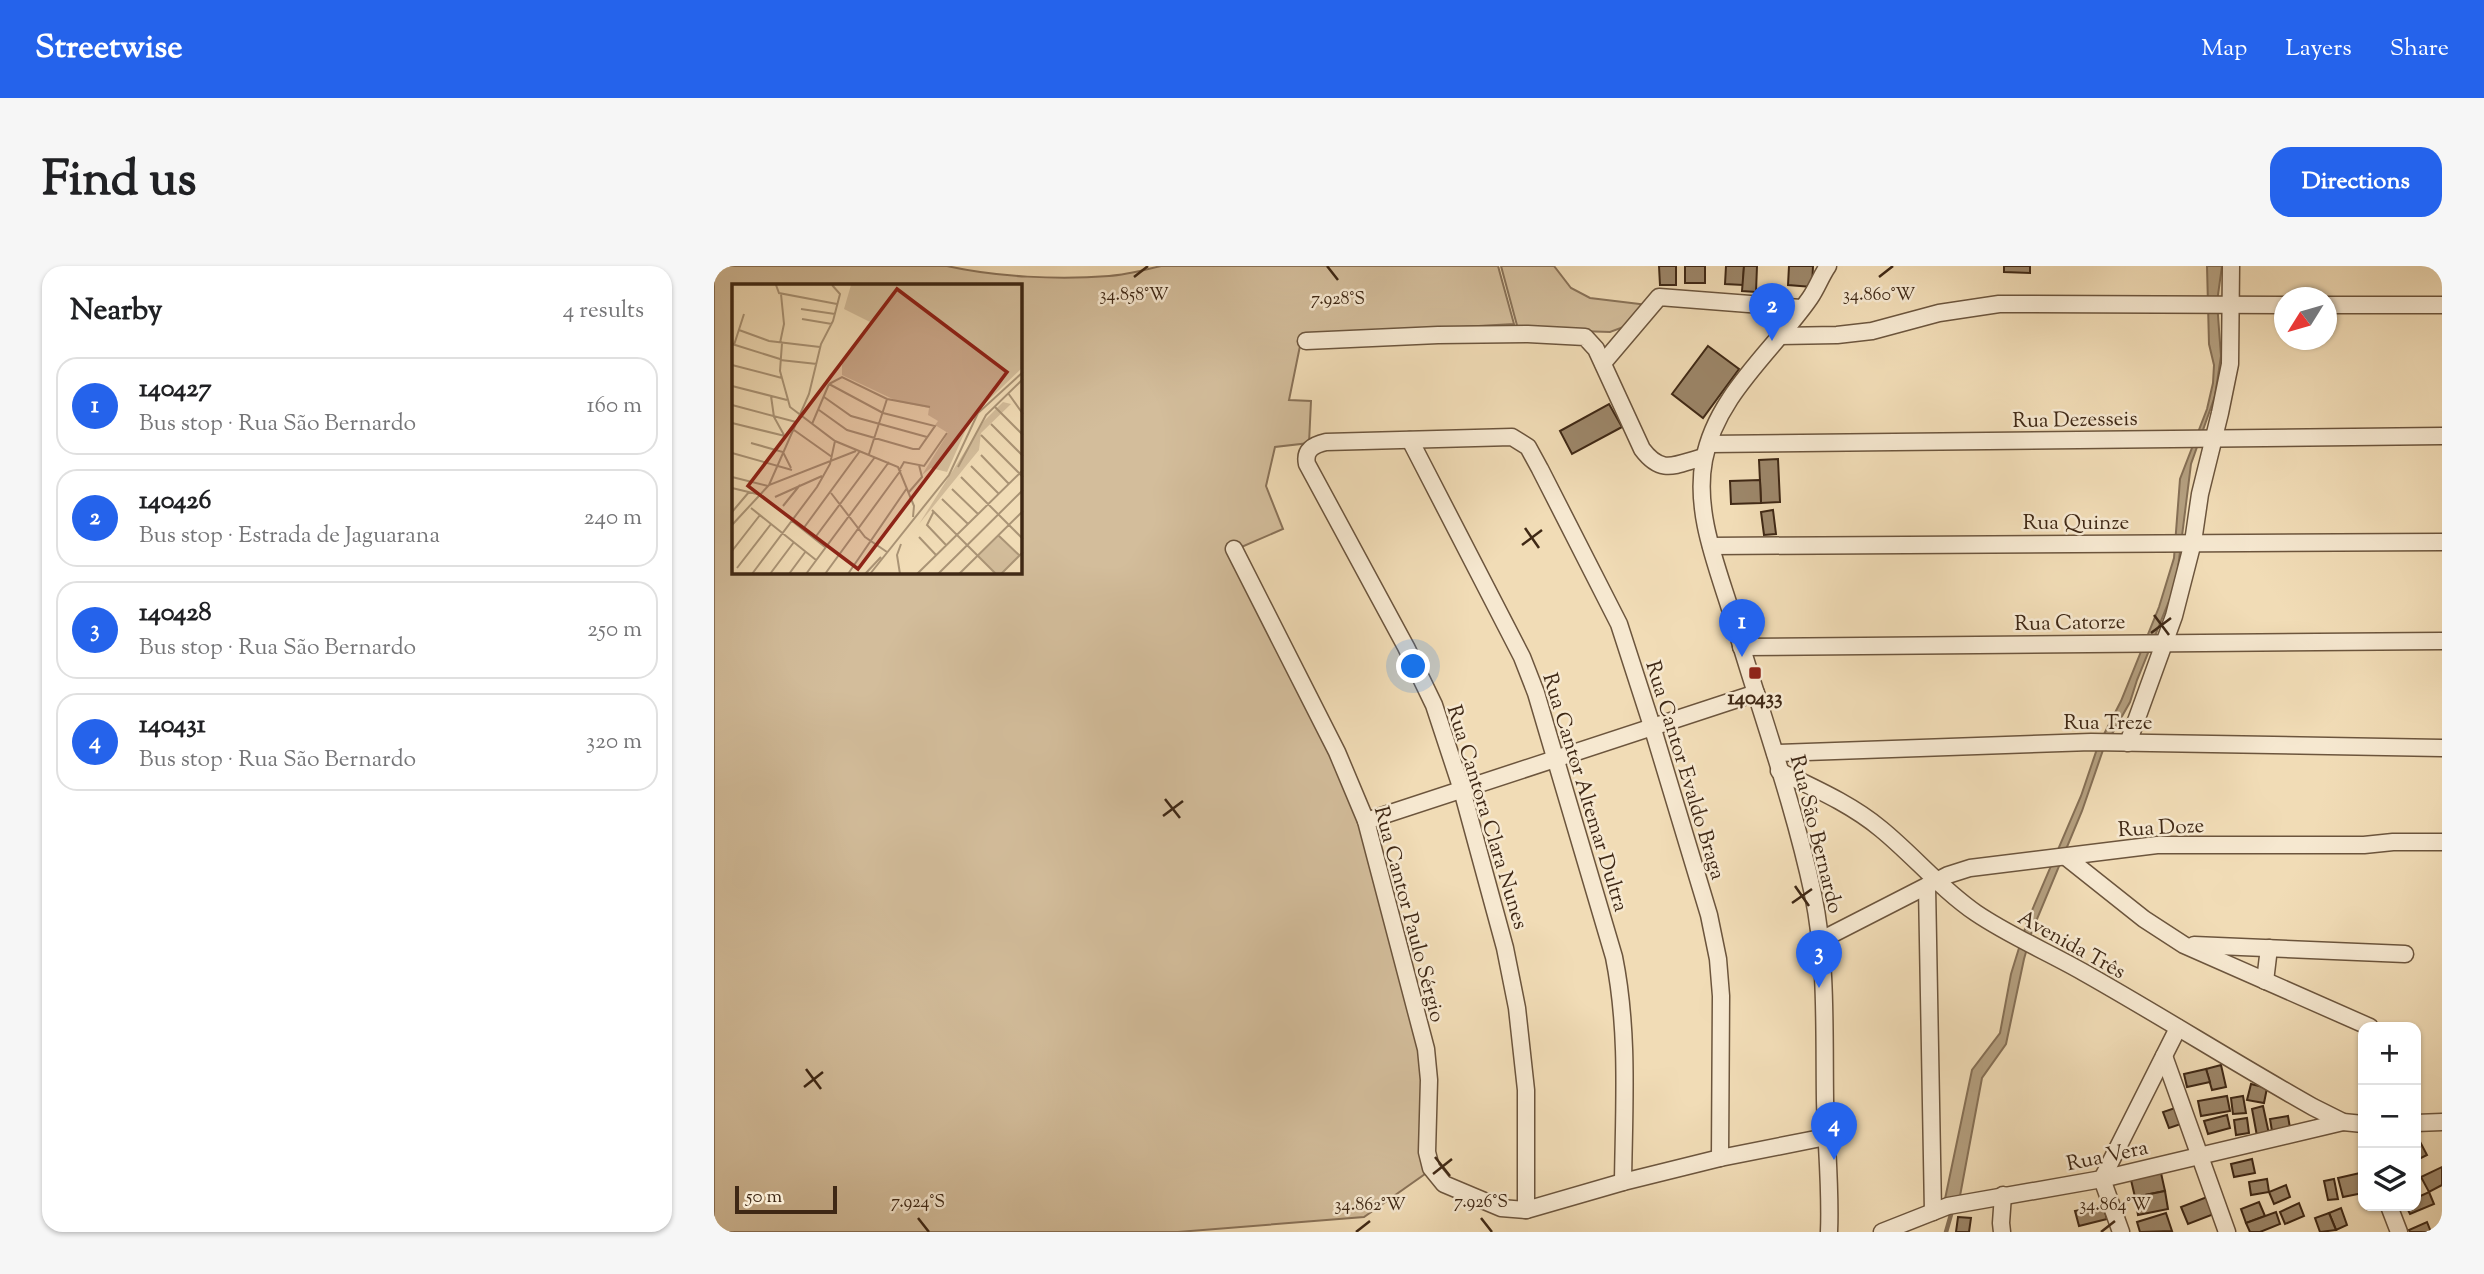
<!DOCTYPE html>
<html lang="en">
<head>
<meta charset="utf-8">
<style>
  body { margin:0; font-family:"Sorts Mill Goudy",serif; background:#f6f6f6; color:#202124 }
  .controls { position:absolute; right:21px; bottom:21px; display:grid; overflow:hidden; border-radius:14px; box-shadow:0 2px 5px #0004 }
  .controls button { width:63px; height:63px; display:grid; place-items:center; padding:0; border:0; border-bottom:2px solid #e0e0e0; background:#fff; color:#202124; font:35px sans-serif }
  .compass { position:absolute; left:1560px; top:21px; width:63px; height:63px; border-radius:50%; background:#fff; box-shadow:0 2px 5px #0004; rotate:233deg }
  .scale { position:absolute; left:21px; bottom:18px; width:102px; box-sizing:border-box; padding-left:7px; border:4px solid #3f2815; border-top:0; font-size:19px; line-height:24px; white-space:nowrap; color:#3f2815; -webkit-text-stroke:5px #f6e8d0; paint-order:stroke }
  .you { position:absolute; left:700px; top:401px; width:24px; height:24px; margin:-18px; border:5px solid #fff; border-radius:50%; background:#1a73e8; box-shadow:0 0 0 10px #1a73e833 }
  .badge { display:grid; place-items:center; width:46px; height:46px; border-radius:50%; background:#2563eb; color:#fff; font-size:23px; font-weight:700 }
  .pin { position:absolute; translate:-50% -58px; filter:drop-shadow(0 2px 4px #0008) }
  .pin::after { content:''; position:absolute; top:37px; width:24px; height:21px; background:inherit; clip-path:polygon(0 0,100% 0,50% 100%) }
  .list { margin:0; padding:0; list-style:none }
  h2 { display:flex; justify-content:space-between; align-items:center; height:91px; margin:0; padding:0 28px; font-size:30px }
  h2 small { font-size:23px; font-weight:400; color:#757577 }
  .list li { display:grid; grid-template-columns:46px 1fr auto; gap:21px; align-items:center; box-sizing:border-box; height:98px; margin:0 14px 14px; padding:0 14px; border:2px solid #e0e0e0; border-radius:21px }
  .list b { display:block; font-size:26px; white-space:nowrap }
  .list p { margin:0; font-size:23px; white-space:nowrap; color:#757577 }
  .list em { font-size:23px; font-style:normal; color:#757577 }
  .icon { flex:none; width:38px; height:38px; fill:none; stroke:currentColor; stroke-width:2; stroke-linecap:round; stroke-linejoin:round }
  .map { position:relative; flex:none; width:1728px; height:966px; overflow:hidden; border-radius:21px }
  header { display:flex; align-items:center; gap:42px; box-sizing:border-box; height:98px; padding:0 35px; background:#2563eb; color:#fff }
  header strong { font-size:33px }
  nav { display:flex; gap:38px; margin-inline-start:auto; font-size:24px }
  .intro { display:flex; align-items:center; justify-content:space-between; box-sizing:border-box; height:168px; padding:0 42px }
  h1 { margin:0; font-size:49px }
  .button { padding:18px 32px; border-radius:21px; background:#2563eb; color:#fff; font-size:24px; font-weight:700 }
  main { display:flex; gap:42px; padding:0 42px }
  aside { flex:1; background:#fff; border-radius:21px; box-shadow:0 2px 5px #0004 }
  .map>svg:first-child { display:block }
</style>
</head>
<body>
<header>
<strong>Streetwise</strong>
<nav><a>Map</a><a>Layers</a><a>Share</a></nav>
</header>
<div class="intro"><h1>Find us</h1><a class="button">Directions</a></div>
<main>
<aside>
<h2>Nearby<small>4 results</small></h2>
<ul class="list">
<li><span class="badge">1</span><div><b>140427</b><p>Bus stop · Rua São Bernardo</p></div><em>160 m</em></li>
<li><span class="badge">2</span><div><b>140426</b><p>Bus stop · Estrada de Jaguarana</p></div><em>240 m</em></li>
<li><span class="badge">3</span><div><b>140428</b><p>Bus stop · Rua São Bernardo</p></div><em>250 m</em></li>
<li><span class="badge">4</span><div><b>140431</b><p>Bus stop · Rua São Bernardo</p></div><em>320 m</em></li>
</ul>
</aside>
<div class="map">
<svg width="1728" height="966" viewBox="0 0 1728 966">
  <rect width="100%" height="100%" fill="#f1dcb6"/>
  <filter id="stains"><feTurbulence type="fractalNoise" baseFrequency=".00286" numOctaves="4"/><feColorMatrix values="0 0 0 0 .2 0 0 0 0 .09 0 0 0 0 .02 0 0 0 .5 -.17"/></filter>
  <radialGradient id="worn" r=".72"><stop offset=".6" stop-color="#630" stop-opacity="0"/><stop offset="1" stop-color="#630" stop-opacity=".3"/></radialGradient>
  <g fill="#d3bd9b" stroke="#897258" stroke-width="2" fill-rule="evenodd">
    <path d="M 0,0 L 233,0 C 282,11 344,14 395,10 C 412,9 430,4 447,0 L 784,0 L 800,58 L 588,70 L 575,134 L 597,135 L 595,177 L 561,181 L 552,220 L 569,263 L 525,282 L 655,556 L 706,791 L 711,908 L 650,951 L 464,966 L 0,966 ZM 19,19 L 306,19 L 306,306 L 19,306 Z"/>
    <polygon points="787,0 840,0 857,22 876,32 934,39 915,59 896,66 804,63"/>
  </g>
  <polygon fill="#b49f7f" stroke="#856f55" stroke-width="2" points="1493,0 1508,0 1503,36 1507,90 1501,130 1477,198 1462,318 1423,414 1416,436 1389,484 1368,545 1318,665 1310,693 1292,778 1268,812 1246,930 1231,933 1258,804 1286,767 1297,708 1313,656 1367,530 1384,480 1407,435 1445,341 1460,292 1466,213 1493,143 1499,117 1500,99 1495,78"/>
  <g fill="none" stroke-linecap="round" stroke-linejoin="round">
    <polyline stroke="#856f55" stroke-width="4.5" points="1232,966 1238,945"/>
  </g>
  <g fill="#9c8669" stroke="#3f2815" stroke-width="2">
    <polygon points="945,0 962,0 962,19 946,19"/>
    <rect x="971" y="0" width="20" height="17"/>
    <polygon points="1012,0 1030,0 1029,19 1011,18"/>
    <polygon points="1030,0 1043,0 1042,26 1028,25"/>
    <polygon points="1075,0 1099,0 1098,21 1074,19"/>
    <polygon points="1290,0 1316,0 1316,7 1290,6"/>
    <polygon points="994,80 1025,103 989,152 958,128"/>
    <polygon points="895,138 908,161 858,188 846,165"/>
    <polygon points="1064,193 1066,236 1047,237 1045,194"/>
    <polygon points="1046,214 1047,237 1017,238 1016,215"/>
    <polygon points="1059,244 1062,268 1050,269 1047,246"/>
    <polygon points="1507,799 1512,821 1498,824 1492,803"/>
    <polygon points="1492,803 1496,816 1473,821 1470,808"/>
    <polygon points="1537,818 1553,822 1550,837 1533,834"/>
    <polygon points="1513,830 1516,845 1487,850 1484,835"/>
    <polygon points="1529,830 1532,847 1519,848 1517,832"/>
    <polygon points="1549,840 1555,868 1543,870 1538,843"/>
    <polygon points="1464,841 1470,857 1455,862 1449,846"/>
    <polygon points="1513,849 1516,862 1494,868 1490,855"/>
    <polygon points="1574,850 1576,862 1558,865 1556,853"/>
    <polygon points="1533,852 1535,867 1522,869 1520,854"/>
    <polygon points="1703,870 1713,889 1703,894 1702,871"/>
    <polygon points="1538,893 1541,907 1520,911 1517,898"/>
    <polygon points="1728,901 1728,919 1715,926 1707,911"/>
    <polygon points="1447,907 1451,925 1421,931 1417,914"/>
    <polygon points="1646,907 1649,927 1629,931 1624,912"/>
    <polygon points="1553,913 1555,926 1537,929 1535,916"/>
    <polygon points="1620,913 1624,933 1614,934 1610,915"/>
    <polygon points="1572,919 1576,931 1560,938 1555,926"/>
    <polygon points="1451,925 1454,943 1424,949 1421,931"/>
    <polygon points="1715,926 1720,938 1696,948 1692,940 1702,940 1702,932"/>
    <polygon points="1493,931 1500,948 1474,958 1467,941"/>
    <polygon points="1545,936 1551,950 1532,957 1527,943"/>
    <polygon points="1585,937 1590,950 1571,958 1566,946"/>
    <polygon points="1389,939 1393,953 1365,960 1361,945"/>
    <polygon points="1627,942 1633,959 1622,964 1615,947"/>
    <polygon points="1562,946 1566,958 1546,966 1536,966 1532,957"/>
    <polygon points="1452,947 1458,965 1426,966 1423,956"/>
    <polygon points="1615,947 1622,964 1606,966 1601,952"/>
    <polygon points="1244,951 1257,952 1255,966 1242,966"/>
    <polygon points="1713,956 1717,966 1696,966 1695,964"/>
  </g>
  <g fill="none" stroke-linecap="round" stroke-linejoin="round">
    <defs>
      <g id="minor">
        <path d="M 1114,0 C 1107,10 1103,22 1096,32 C 1060,84 1002,129 990,194 C 980,246 1003,300 1018,349 C 1045,442 1079,534 1099,628 C 1113,695 1110,766 1111,834 C 1112,878 1117,922 1115,966"/>
        <polyline points="1612,39 1728,39"/>
        <polyline points="1065,70 1123,69 1158,65 1225,47 1285,38 1570,39"/>
        <path d="M 592,75 L 724,69 L 814,68 L 871,71 L 882,83 L 928,183 C 948,210 962,198 990,191"/>
        <polyline points="889,97 945,31 1087,42"/>
        <path d="M 696,174 L 808,391 L 822,427 L 900,691 C 915,765 910,841 909,916"/>
        <polyline points="995,178 1728,170"/>
        <polyline points="997,280 1728,276"/>
        <polyline points="520,283 623,486 652,555 712,783 715,814 713,886 717,902 730,918 787,942 812,944 909,916 1006,892 1112,871"/>
        <polyline points="1027,381 1728,375"/>
        <polyline points="1414,477 1460,350 1479,276 1486,228 1506,147 1516,98 1517,0"/>
        <polyline points="1061,487 1377,476 1728,482"/>
        <path d="M 1065,505 C 1100,522 1137,538 1167,563 C 1200,590 1227,623 1262,647 C 1296,670 1334,686 1369,706 C 1447,750 1521,797 1599,841 L 1629,856 L 1649,858"/>
        <polyline points="652,555 1042,427"/>
        <polyline points="1352,591 1430,653 1470,679 1656,761"/>
        <polyline points="1213,620 1219,946"/>
        <polyline points="1107,674 1234,609 1256,602 1443,579 1650,579 1679,576 1728,576"/>
        <polyline points="1480,679 1691,688"/>
        <polyline points="1551,715 1555,682"/>
        <polyline points="1450,790 1513,966"/>
        <polyline points="1702,857 1728,856"/>
        <polyline points="1675,940 1685,966"/>
        <path d="M 812,944 L 812,824 L 803,742 L 791,682 L 748,524 L 720,439 L 692,381 L 593,198 C 590,184 599,179 612,176 L 798,171 L 814,181 L 826,203 L 905,358 L 938,460 L 995,649 L 1004,693 L 1007,730 L 1006,892"/>
        <polyline points="1168,966 1234,940 1388,913 1629,856"/>
        <polyline points="1288,966 1287,957 1289,929"/>
        <polyline points="1407,966 1388,913 1464,762"/>
      </g>
    </defs>
    <use href="#minor" stroke="#6c553d" stroke-width="19"/>
    <use href="#minor" stroke="#f6e8d0" stroke-width="16"/>
  </g>
  <path fill="none" stroke="#3f2815" stroke-width="2.5" d="M 613,0 L 624,14M 420,11 L 434,0M 1165,11 L 1179,0M 811,262 L 825,282M 808,279 L 828,264M 1440,349 L 1455,369M 1437,367 L 1457,352M 451,533 L 466,552M 449,550 L 469,535M 1081,620 L 1095,640M 1078,637 L 1098,623M 92,803 L 107,823M 90,821 L 109,806M 721,891 L 736,910M 719,908 L 738,893M 204,952 L 215,966M 767,952 L 778,966M 642,966 L 656,955M 1387,966 L 1401,955"/>
  <rect fill="#8f2418" stroke="#f6e8d0" stroke-width="2.5" x="1034" y="400" width="14" height="14" rx="3.5"/>
  <g text-anchor="middle" stroke-width="5" stroke-linejoin="round" paint-order="stroke">
    <g font-size="21" fill="#3f2815" stroke="#f6e8d0">
      <text transform="translate(1361 153) rotate(-1)" y="7">Rua Dezesseis</text>
      <text x="1362" y="263">Rua Quinze</text>
      <text transform="translate(1356 356) rotate(-1)" y="7">Rua Catorze</text>
      <text x="1394" y="463">Rua Treze</text>
      <text transform="translate(972 504) rotate(73)" y="7">Rua Cantor Evaldo Braga</text>
      <text transform="translate(872 526) rotate(73)" y="7">Rua Cantor Altemar Dultra</text>
      <text transform="translate(774 551) rotate(73)" y="7">Rua Cantora Clara Nunes</text>
      <text transform="translate(1447 561) rotate(-3)" y="7">Rua Doze</text>
      <text transform="translate(1103 568) rotate(76)" y="7">Rua São Bernardo</text>
      <text transform="translate(696 648) rotate(75)" y="7">Rua Cantor Paulo Sérgio</text>
      <text transform="translate(1358 678) rotate(29)" y="7">Avenida Três</text>
      <text transform="translate(1393 889) rotate(-12)" y="7">Rua Vera</text>
    </g>
    <g font-size="21" font-weight="bold" fill="#3f2815" stroke="#f6e8d0">
      <text x="1041" y="438">140433</text>
    </g>
  </g>
  <g transform="translate(18 18)">
    <rect width="290" height="290" fill="#f1dcb6"/>
    <path d="M 119,1 L 290,1 L 290,84 L 240,132 L 215,188 L 199,184 L 190,191 L 216,149 L 203,141 L 206,137 L 196,131 L 197,124 L 167,118 L 110,91 L 110,81 L 138,38 L 112,25 ZM 271,118 L 279,120 L 249,149 L 247,166 L 187,240 L 252,137 ZM 266,251 L 287,272 L 270,290 L 264,290 L 245,272 Z" fill="#d3bd9b"/>
    <path fill="none" stroke="#aa9476" stroke-width="2" d="M 44,1 L 47,9 L 105,20M 69,25 L 103,30M 70,35 L 100,40M 7,46 L 37,57 L 88,63M 48,59 L 52,40 L 49,10M 50,59 L 48,87 L 58,123 L 103,157 L 166,183 L 182,222 L 181,233M 0,60 L 48,75M 2,61 L 12,30M 48,76 L 85,80M 0,81 L 50,94M 97,100 L 110,93 L 155,115 L 198,123M 0,102 L 55,116M 276,109 L 291,130M 39,112 L 42,133 L 52,151M 92,113 L 119,132 L 195,153M 0,121 L 64,138M 263,123 L 291,151M 87,126 L 115,146 L 181,165 L 187,165 L 203,142 L 151,129 L 97,100M 0,139 L 53,152M 80,140 L 97,100M 259,140 L 291,172M 62,146 L 100,173M 249,151 L 291,193M 19,159 L 51,168 L 59,184M 0,169 L 60,186M 137,170 L 155,115M 249,171 L 277,200M 239,182 L 267,210M 226,183 L 254,131 L 291,95M 168,185 L 172,178 L 192,182 L 215,149M 0,193 L 36,202M 229,193 L 291,255M 37,201 L 77,110 L 89,60 L 101,37 L 108,10 L 100,1M 0,204 L 29,211M 220,205 L 246,230M 177,208 L 190,193 L 187,181M 99,209 L 133,253 L 155,268M 43,213 L 90,192M 210,215 L 236,240M 51,222 L 68,201M 19,224 L 84,276M 200,226 L 264,290M 202,227 L 195,241 L 214,261M 0,228 L 17,208M 60,237 L 93,263M 0,241 L 37,201 L 124,167M 71,245 L 128,167M 266,251 L 287,271M 187,253 L 204,271M 82,255 L 143,173M 0,267 L 28,231M 5,284 L 39,240M 20,290 L 85,203 L 98,180 L 103,157M 38,290 L 62,258M 57,290 L 74,267M 74,290 L 157,178M 93,290 L 169,186M 116,290 L 175,204M 133,290 L 149,273M 138,290 L 217,191 L 246,129 L 291,88M 168,290 L 165,271 L 169,260M 185,290 L 291,186M 206,290 L 291,206M 227,290 L 291,227M 269,290 L 291,268"/>
    <path fill="#8f2418" fill-opacity="0.15" stroke="#8f2418" stroke-width="3.5" d="M 165,5 L 275,88 L 126,285 L 16,202 Z"/>
    <rect width="290" height="290" fill="none" stroke="#3f2815" stroke-width="3.5"/>
  </g>
  <g font-size="18" text-anchor="middle" fill="#3f2815" stroke="#f6e8d0" stroke-width="5" stroke-linejoin="round" paint-order="stroke">
    <text x="420" y="34">34.858°W</text>
    <text x="1165" y="34">34.860°W</text>
    <text x="624" y="38">7.928°S</text>
    <text x="204" y="941">7.924°S</text>
    <text x="767" y="941">7.926°S</text>
    <text x="656" y="944">34.862°W</text>
    <text x="1401" y="944">34.864°W</text>
  </g>
  <rect width="100%" height="100%" filter="url(#stains)"/>
  <rect width="100%" height="100%" fill="url(#worn)"/>
</svg>
<div class="controls">
<button>+</button>
<button>−</button>
<button><svg class="icon" aria-label="layers" viewBox="0 0 24 24"><path d="M12 4l9 5-9 5-9-5zM3 14l9 5 9-5"/></svg></button>
</div>
<svg class="compass" viewBox="-18 -18 36 36"><path d="M0-13l5 13h-10z" fill="#e53935"/><path d="M0 13l5-13h-10z" fill="#757577"/></svg>
<div class="scale">50 m</div>
<div class="you"></div>
<div class="pin badge" style="left:1028px;top:391px">1</div>
<div class="pin badge" style="left:1058px;top:75px">2</div>
<div class="pin badge" style="left:1105px;top:722px">3</div>
<div class="pin badge" style="left:1120px;top:894px">4</div>
</div>
</main>
</body>
</html>
